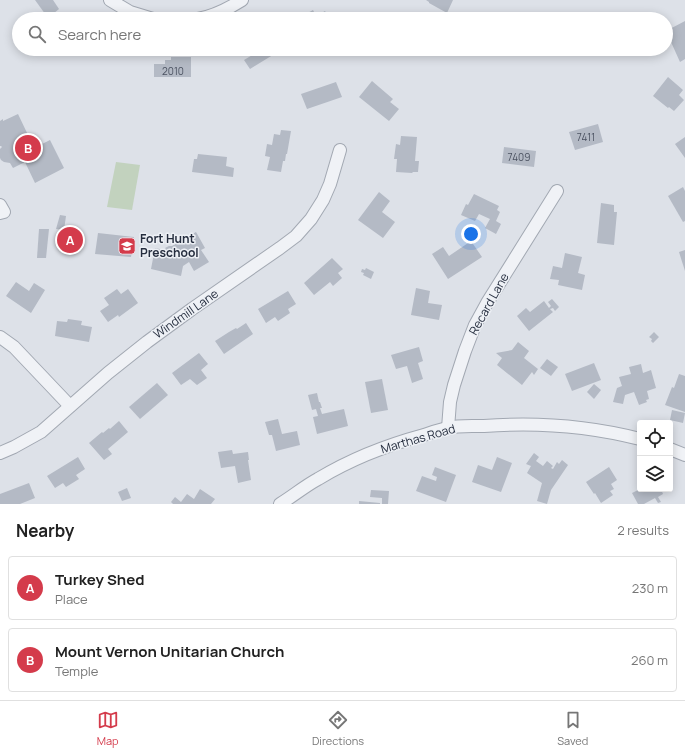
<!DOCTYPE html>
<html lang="en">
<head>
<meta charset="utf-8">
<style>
  body { margin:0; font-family:Manrope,sans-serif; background:#f2f2f2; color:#222 }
  .controls { position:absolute; right:12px; bottom:12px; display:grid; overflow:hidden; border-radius:4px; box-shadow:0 2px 10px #0003 }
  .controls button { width:36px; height:36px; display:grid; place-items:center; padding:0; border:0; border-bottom:1px solid #e0e0e0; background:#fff; color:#222; font:20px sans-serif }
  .you { position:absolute; left:471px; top:234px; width:14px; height:14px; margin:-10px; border:3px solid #fff; border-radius:50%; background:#1a73e8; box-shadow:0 0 0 6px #1a73e833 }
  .badge { display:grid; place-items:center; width:26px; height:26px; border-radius:50%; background:#d43b4b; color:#fff; font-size:13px; font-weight:700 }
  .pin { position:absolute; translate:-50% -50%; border:2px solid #fff; box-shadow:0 1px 4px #0006 }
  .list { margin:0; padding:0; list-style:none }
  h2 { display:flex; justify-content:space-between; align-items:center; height:52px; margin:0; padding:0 16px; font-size:17px }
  h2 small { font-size:13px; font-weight:400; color:#767676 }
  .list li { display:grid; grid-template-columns:26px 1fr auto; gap:12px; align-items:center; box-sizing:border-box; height:64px; margin:0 8px 8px; padding:0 8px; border:1px solid #e0e0e0; border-radius:4px }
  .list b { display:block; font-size:15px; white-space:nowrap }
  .list p { margin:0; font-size:13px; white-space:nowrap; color:#767676 }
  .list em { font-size:13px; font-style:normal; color:#767676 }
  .icon { flex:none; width:22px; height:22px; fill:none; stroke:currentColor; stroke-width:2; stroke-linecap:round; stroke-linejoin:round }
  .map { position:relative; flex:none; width:685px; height:504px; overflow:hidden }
  .search { position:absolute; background:#fff; box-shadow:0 2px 10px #0003; left:12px; right:12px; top:12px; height:44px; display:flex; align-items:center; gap:10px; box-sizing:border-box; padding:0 14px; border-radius:22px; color:#767676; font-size:15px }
  .sheet { height:196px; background:#fff }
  nav { display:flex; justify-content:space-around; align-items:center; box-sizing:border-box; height:56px; border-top:1px solid #e0e0e0; background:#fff; font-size:11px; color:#767676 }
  nav a { display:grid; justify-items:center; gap:2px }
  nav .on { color:#d43b4b }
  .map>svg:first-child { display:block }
</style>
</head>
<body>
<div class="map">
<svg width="685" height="504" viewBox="0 0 685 504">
  <rect width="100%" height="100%" fill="#dde1e8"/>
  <polygon fill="#c2d2be" points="116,162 140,165 132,210 107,207"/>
  <g fill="#b4bac5">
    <polygon points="35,0 53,0 59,9 48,18"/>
    <polygon points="426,0 453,0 447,13 429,3 429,2"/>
    <polygon points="313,10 316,16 325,11 330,19 297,19"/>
    <polygon points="685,21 685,59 680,62 671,42 672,42 666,31"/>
    <polygon points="251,49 281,49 281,50 250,69 244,60 254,54"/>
    <polygon points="171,57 191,57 191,77 154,77 154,64 165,64 165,60 171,60"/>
    <polygon points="668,77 683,90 679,95 684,100 674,111 669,107 668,108 653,96"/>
    <polygon points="372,81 393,99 390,102 399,109 389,121 359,97"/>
    <polygon points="336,82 342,97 307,109 301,94"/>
    <polygon points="18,114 28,135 31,134 38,146 50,140 64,168 35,183 25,162 13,168 10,163 4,162 1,160 0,158 0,149 2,147 1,146 0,146 0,121 3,119 3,121"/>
    <polygon points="598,124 603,142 575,150 569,132"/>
    <polygon points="281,130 291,131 287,154 286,154 285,161 283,161 281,172 267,170 270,157 265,156 267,144 272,145 274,134 280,135"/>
    <polygon points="401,136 417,137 415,161 419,161 418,172 413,172 412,173 396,172 397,159 394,159 396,144 400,145"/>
    <polygon points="685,137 685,158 675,144"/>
    <polygon points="504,147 536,151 534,167 502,163"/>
    <polygon points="198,154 227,157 226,166 234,168 233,177 192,172 194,159 197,159"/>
    <polygon points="683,187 685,191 685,221 683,222 668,196"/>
    <polygon points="379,192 390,201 382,212 395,222 383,238 358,220"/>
    <polygon points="474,194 499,206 497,210 500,212 496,221 501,224 496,234 485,228 490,219 479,214 475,221 461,215 466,204 468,205"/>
    <polygon points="601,203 614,205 614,212 617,212 614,245 597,243"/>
    <polygon points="60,215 66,216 64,230 56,229"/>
    <polygon points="39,229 49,229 46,258 37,258"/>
    <polygon points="196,232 205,248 201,250 209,262 194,271 189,262 183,266 181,276 151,269 155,248 164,250 166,249 165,248 169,246 172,246"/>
    <polygon points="98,233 134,237 131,257 95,254"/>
    <polygon points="67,235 74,236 74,244 66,243"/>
    <polygon points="471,241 482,257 448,279 432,254 443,247 449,256"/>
    <polygon points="64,246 72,247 72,254 63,253"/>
    <polygon points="685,250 685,271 679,252"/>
    <polygon points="565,253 582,257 578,273 585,275 582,290 558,285 559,280 550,279 553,266 562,268"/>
    <polygon points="332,258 343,269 338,273 342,278 333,286 330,282 314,295 304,283"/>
    <polygon points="366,268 374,272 371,279 363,275 364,273 361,272 362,269 365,270"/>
    <polygon points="16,282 29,291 34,283 45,290 31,313 6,296"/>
    <polygon points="416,288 430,291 428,303 442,305 439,320 411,315"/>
    <polygon points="117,289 121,294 128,289 138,303 119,317 118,315 108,322 100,311 109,305 104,298"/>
    <polygon points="288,291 296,304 288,309 290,313 278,321 275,317 266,323 258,309"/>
    <polygon points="552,299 559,307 555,311 553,308 550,309 553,312 529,331 517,316 526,308 530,312 544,301 549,308 551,306 548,302"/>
    <polygon points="68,319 82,321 81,325 92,327 89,342 55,336 57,321 67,322"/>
    <polygon points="246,323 253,334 224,354 215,341 229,332 236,328 237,329"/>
    <polygon points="654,332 659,337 653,343 651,341 652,339 649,337"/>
    <polygon points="518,342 529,351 524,358 538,369 534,375 532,372 522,385 497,365 502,358 496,353 512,350"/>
    <polygon points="419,347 423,361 418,363 423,379 412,383 407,366 396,369 391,355"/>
    <polygon points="199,353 208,364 201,370 207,378 197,385 190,379 181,385 172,373"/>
    <polygon points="547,359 558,367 551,376 540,368"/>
    <polygon points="594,363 601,380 572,391 565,374"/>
    <polygon points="641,364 643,373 651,370 656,388 647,391 649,399 646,400 647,402 639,405 634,392 625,395 623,404 613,402 617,388 622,386 619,377 631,374 629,367"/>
    <polygon points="679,374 685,376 685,412 665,405 672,387 674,388"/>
    <polygon points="382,379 388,410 371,413 365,382"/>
    <polygon points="157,383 168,395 140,419 129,407"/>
    <polygon points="594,384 601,390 594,399 587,392"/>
    <polygon points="317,393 319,402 320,402 322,408 320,408 322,414 344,409 348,426 317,434 313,417 318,416 316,409 312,410 308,395"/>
    <polygon points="672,410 685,413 683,423 670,420"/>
    <polygon points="278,419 282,434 297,431 300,445 276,451 272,435 269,435 265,422"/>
    <polygon points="119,421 128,432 108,449 112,454 104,460 89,443 102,432 103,433 109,428 110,429"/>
    <polygon points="232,450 233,454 248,452 249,460 248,460 251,480 238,483 235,466 221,468 218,452"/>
    <polygon points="534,453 539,457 536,461 543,466 547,461 553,466 551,468 553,469 557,462 559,464 562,460 568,465 551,490 547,504 537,501 542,483 527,473 531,466 526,464"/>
    <polygon points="78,457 85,469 76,475 79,479 66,487 63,483 55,488 47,476"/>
    <polygon points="497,457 512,463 501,492 472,482 478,465 492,470"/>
    <polygon points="435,467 456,475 446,502 416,491 422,476 436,481 437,477 432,475"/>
    <polygon points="609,467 617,480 611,484 614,489 610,491 613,495 601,503 595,493 594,494 586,482"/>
    <polygon points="29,483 35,498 20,504 0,504 0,494"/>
    <polygon points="127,488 131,498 122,501 118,492"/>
    <polygon points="200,489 215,499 211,504 173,504 171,502 175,497 181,502 187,494 194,499"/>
    <polygon points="640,489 661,489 663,494 658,497 661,502 658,503 655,498 644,504 638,504 632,493"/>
    <polygon points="371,490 389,491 388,504 382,504 382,498 370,497"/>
    <polygon points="359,501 380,503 380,504 359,504"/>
  </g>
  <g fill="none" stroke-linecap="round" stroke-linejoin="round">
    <defs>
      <g id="minor">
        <polyline points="110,0 130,12 153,19"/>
        <path d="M 198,19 C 214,16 228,9 242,0"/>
        <polyline points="0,205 4,212 0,213"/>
        <polyline points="0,337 14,347 70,406"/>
        <polyline points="448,428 450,402 454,385 465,351 475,325 487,303 557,191"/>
        <polyline points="670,449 685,455"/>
        <polyline points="0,453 14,447 41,432 108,373 147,342 192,309 280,248 296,236 311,219 323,200 330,184 340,150"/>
        <path d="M 280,504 C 293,496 305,486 318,479 C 351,459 387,445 424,435 C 432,432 439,430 447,428 C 459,425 472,426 484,426 C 536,422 589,426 640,439"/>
      </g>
    </defs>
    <use href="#minor" stroke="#a2a8b2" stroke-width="14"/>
    <use href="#minor" stroke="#f0f2f6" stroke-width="12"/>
  </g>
  <defs>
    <symbol id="school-square" viewBox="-11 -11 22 22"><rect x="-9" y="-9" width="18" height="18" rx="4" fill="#d43b4b" stroke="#edf0f5"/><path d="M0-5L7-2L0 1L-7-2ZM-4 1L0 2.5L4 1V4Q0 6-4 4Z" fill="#fff"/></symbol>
  </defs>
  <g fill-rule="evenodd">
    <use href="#school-square" x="117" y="236" width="20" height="20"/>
  </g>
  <g text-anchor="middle" stroke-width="3" stroke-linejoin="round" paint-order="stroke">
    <g font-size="10" fill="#4a5160">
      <text x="173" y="75">2010</text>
      <text x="586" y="141">7411</text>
      <text x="519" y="161">7409</text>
    </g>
    <g font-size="12" font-weight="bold" fill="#262e3f" stroke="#edf0f5" text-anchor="start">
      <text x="140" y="243">Fort Hunt<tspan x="140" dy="14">Preschool</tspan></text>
    </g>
    <g font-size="12" fill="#262e3f" stroke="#edf0f5">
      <text transform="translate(489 304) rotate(-61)" y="4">Recard Lane</text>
      <text transform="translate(186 314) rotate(-35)" y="4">Windmill Lane</text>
      <text transform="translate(418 439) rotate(-16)" y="4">Marthas Road</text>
    </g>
  </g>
</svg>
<div class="controls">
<button><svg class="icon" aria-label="locate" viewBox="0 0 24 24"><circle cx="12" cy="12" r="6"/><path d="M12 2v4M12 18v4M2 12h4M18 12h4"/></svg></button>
<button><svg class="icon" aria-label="layers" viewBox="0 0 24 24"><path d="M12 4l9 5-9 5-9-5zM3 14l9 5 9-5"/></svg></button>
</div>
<div class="you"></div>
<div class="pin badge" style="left:70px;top:240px">A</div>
<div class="pin badge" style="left:28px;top:148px">B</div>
<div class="search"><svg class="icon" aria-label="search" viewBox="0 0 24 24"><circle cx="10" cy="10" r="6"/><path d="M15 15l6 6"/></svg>Search here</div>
</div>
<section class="sheet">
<h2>Nearby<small>2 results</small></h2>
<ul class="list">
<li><span class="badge">A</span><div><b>Turkey Shed</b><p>Place</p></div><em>230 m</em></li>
<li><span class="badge">B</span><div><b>Mount Vernon Unitarian Church</b><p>Temple</p></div><em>260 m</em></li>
</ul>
</section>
<nav>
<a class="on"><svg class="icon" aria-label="map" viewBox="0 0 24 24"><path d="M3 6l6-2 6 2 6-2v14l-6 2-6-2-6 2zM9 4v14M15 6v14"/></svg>Map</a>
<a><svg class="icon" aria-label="directions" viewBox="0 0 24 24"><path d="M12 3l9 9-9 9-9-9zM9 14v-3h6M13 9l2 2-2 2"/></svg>Directions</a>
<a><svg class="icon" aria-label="saved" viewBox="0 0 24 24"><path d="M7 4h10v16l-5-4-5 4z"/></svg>Saved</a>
</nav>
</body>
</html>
